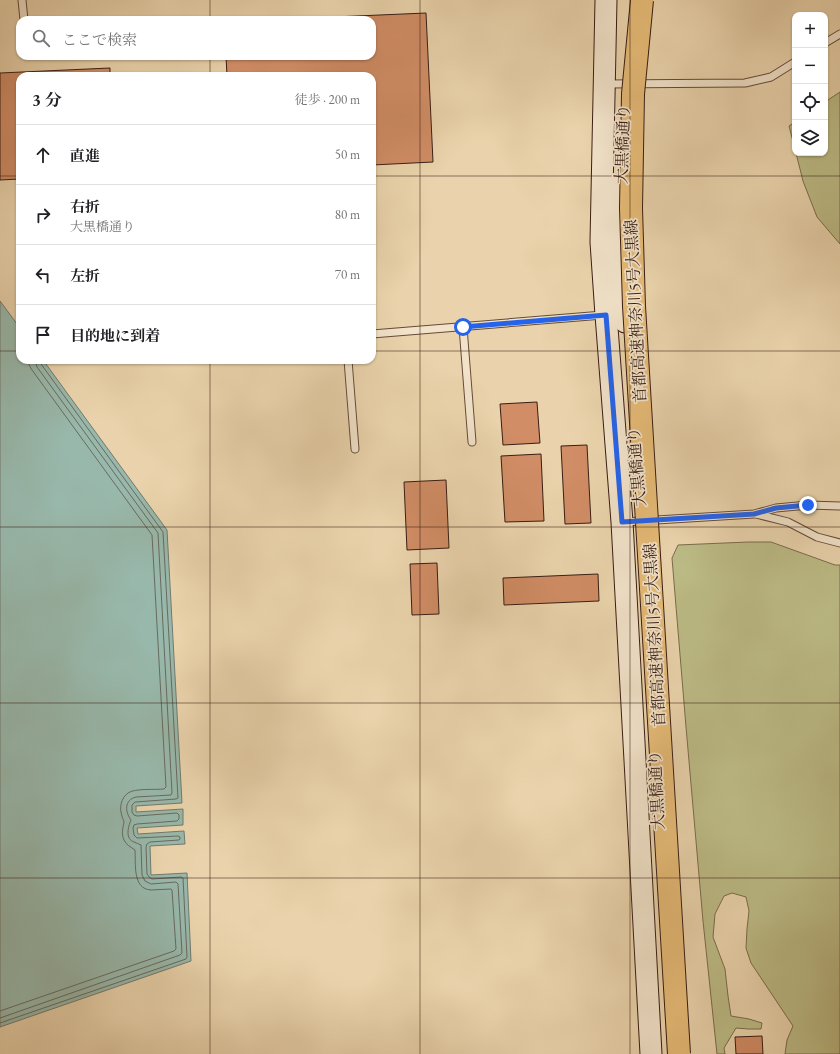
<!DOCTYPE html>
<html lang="ja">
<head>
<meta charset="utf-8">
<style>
  body { margin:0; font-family:"EB Garamond","Noto Serif JP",serif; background:#f2f2f2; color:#202124 }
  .controls { position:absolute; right:12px; top:12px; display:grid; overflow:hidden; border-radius:8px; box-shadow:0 1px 3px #0004 }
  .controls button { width:36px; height:36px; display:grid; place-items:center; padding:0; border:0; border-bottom:1px solid #e0e0e0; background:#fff; color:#202124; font:20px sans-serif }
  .stop { position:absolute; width:12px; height:12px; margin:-9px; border:3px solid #2563eb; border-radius:50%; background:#fff }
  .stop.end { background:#2563eb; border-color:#fff; box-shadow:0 1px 4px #0008 }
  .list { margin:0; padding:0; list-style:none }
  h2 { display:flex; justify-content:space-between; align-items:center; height:52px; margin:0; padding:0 16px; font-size:17px }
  h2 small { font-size:13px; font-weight:400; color:#757577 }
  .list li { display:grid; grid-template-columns:26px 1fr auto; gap:12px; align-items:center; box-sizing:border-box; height:60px; padding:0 16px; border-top:1px solid #e0e0e0 }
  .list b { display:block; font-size:15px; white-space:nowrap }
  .list p { margin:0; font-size:13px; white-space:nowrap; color:#757577 }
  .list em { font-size:13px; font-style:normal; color:#757577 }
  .icon { flex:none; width:22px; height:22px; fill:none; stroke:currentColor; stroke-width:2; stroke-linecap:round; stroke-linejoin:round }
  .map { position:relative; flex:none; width:840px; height:1054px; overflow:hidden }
  .search { position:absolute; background:#fff; box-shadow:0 1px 3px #0004; left:16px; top:16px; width:360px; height:44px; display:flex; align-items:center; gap:10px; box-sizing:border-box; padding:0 14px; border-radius:12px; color:#757577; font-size:15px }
  .panel { position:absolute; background:#fff; box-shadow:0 1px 3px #0004; left:16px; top:72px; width:360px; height:292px; border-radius:12px }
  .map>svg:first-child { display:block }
</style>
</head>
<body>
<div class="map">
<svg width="840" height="1054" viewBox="0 0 840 1054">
  <rect width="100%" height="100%" fill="#ead3ac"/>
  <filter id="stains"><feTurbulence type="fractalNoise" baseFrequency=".005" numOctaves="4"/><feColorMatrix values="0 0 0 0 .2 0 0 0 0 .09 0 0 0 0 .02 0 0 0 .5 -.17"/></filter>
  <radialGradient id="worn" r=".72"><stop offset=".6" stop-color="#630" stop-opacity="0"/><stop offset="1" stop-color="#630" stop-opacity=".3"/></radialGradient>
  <g fill="#bcbb86" stroke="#7a6c4c">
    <polygon points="840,92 840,244 817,217 803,181 796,153 825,153 825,102"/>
    <polygon points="795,122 795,149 789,126"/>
    <polygon points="748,542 771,542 835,565 840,565 840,1054 785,1054 787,1040 793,1026 751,963 746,948 747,929 749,911 746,897 732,893 724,896 715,914 713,937 725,969 728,996 731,1016 749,1019 762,1023 761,1029 748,1029 736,1028 724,1048 725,1054 717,1054 703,921 686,727 672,558 678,545"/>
  </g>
  <polygon fill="#98b8ab" stroke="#727a6e" points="0,301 20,328 20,360 43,360 167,530 182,803 136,806 136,812 183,809 183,825 137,828 138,834 184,831 185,844 150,846 151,875 187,873 191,961 0,1027"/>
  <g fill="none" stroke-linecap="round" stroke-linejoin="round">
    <g stroke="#686a5f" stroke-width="1">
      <path d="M 0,1011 L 174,951 L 176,949 L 172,890 L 171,889 C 164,889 158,890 151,890 C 132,889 136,863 135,850 C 131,847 126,845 124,840 C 121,833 123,828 124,822 C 124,820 122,818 122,816 C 119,808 121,798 128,793 C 135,788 155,790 164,789 L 166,787 L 152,535 L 32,370 L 29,365 L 29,360"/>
      <path d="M 0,1018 L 180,955 L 182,953 L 178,884 L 176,882 L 151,884 L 145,881 L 142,875 L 141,845 C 139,844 136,843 134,842 C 125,839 128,827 131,820 C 125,812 124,800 136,797 L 171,795 L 172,793 L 158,533 L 37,367 L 35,360"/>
      <polyline points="0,1023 186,959 187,957 183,878 181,877 152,879 149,877 147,874 146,847 147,844 150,842 179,840 180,839 180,837 178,836 137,838 134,835 133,828 134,825 137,824 177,821 179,819 179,815 177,813 137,816 134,815 132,812 132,805 135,802 176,799 178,798 163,532 41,364 40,360"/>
    </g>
  </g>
  <g fill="#d18d66" stroke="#391d13">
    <polygon points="426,13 433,162 372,165 372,76 227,76 226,56 372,56 372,20 264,20"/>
    <polygon points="110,68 110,76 20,76 20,179 0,180 0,73"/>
    <polygon points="537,402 540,443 503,445 500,404"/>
    <polygon points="587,445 591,523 565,524 561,446"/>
    <polygon points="541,454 544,521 505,522 501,456"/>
    <polygon points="446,480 449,548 407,550 404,482"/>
    <polygon points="437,563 439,614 412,615 410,564"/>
    <polygon points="598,574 599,601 504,605 503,578"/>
    <polygon points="762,1036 763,1054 736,1054 735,1037"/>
  </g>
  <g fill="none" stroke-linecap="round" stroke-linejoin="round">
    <defs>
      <g id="lane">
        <polyline points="22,0 24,20"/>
        <polyline points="825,43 840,34"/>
        <polyline points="606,84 745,83 771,77 795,62"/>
        <polyline points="463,327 472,442"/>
        <polyline points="372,334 603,315"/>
        <polyline points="348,360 355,449"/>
        <polyline points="756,514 788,522 817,537 840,543"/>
        <polyline points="624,522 754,514 776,508 808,505 840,506"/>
      </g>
      <g id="secondary">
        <polyline points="606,0 601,242 606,315 622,522 651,1054"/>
        <polyline points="621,184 619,251 625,322"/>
      </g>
    </defs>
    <use href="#lane" stroke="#654a39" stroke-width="9"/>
    <use href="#secondary" stroke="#391d13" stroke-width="23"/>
    <use href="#lane" stroke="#f1e2c9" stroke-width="7"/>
    <use href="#secondary" stroke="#f1e2c9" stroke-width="21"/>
    <defs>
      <polyline id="highway-bridge" points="642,0 633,94 631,208 634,306 679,1054"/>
    </defs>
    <use href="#highway-bridge" stroke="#391d13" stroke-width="24" stroke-linecap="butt"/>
    <use href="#highway-bridge" stroke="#e5ba76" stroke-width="22"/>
  </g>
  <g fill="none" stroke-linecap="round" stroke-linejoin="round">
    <polyline stroke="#2563eb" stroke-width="5" points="463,327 606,315 622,522 754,514 776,508 808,505"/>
  </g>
  <path fill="none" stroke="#391d13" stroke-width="1" stroke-opacity="0.55" d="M 210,0 L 210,20M 420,0 L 420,1054M 630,0 L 630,1054M 210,56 L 210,76M 0,176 L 20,176M 372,176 L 840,176M 0,351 L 20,351M 372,351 L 840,351M 210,360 L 210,1054M 0,527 L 840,527M 0,703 L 840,703M 0,878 L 840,878"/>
  <g text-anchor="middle" stroke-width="3.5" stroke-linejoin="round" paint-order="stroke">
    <g font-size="16" fill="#391d13" stroke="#f1e2c9">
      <text transform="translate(622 144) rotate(-88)" y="6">大黒橋通り</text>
      <text transform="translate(635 311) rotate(-93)" y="6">首都高速神奈川5号大黒線</text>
      <text transform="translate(636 467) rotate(-95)" y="6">大黒橋通り</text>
      <text transform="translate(654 635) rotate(-93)" y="6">首都高速神奈川5号大黒線</text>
      <text transform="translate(656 790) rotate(-93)" y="6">大黒橋通り</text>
    </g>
  </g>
  <rect width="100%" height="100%" filter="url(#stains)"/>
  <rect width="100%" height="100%" fill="url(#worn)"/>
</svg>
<div class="controls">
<button>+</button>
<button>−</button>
<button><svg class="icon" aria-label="locate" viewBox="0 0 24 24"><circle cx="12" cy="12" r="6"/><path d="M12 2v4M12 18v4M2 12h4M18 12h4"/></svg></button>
<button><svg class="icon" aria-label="layers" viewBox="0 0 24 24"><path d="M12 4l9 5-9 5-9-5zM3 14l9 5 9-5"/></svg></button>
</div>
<div class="stop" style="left:463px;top:327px"></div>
<div class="stop end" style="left:808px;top:505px"></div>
<div class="search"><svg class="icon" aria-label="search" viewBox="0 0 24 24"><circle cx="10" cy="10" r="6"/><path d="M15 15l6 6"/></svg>ここで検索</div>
<section class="panel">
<h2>3 分<small>徒歩 · 200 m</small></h2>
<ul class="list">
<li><svg class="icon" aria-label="ahead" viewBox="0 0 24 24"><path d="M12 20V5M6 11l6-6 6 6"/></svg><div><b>直進</b></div><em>50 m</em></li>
<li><svg class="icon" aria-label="right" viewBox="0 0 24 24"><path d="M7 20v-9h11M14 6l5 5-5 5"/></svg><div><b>右折</b><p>大黒橋通り</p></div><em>80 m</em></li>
<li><svg class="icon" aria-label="left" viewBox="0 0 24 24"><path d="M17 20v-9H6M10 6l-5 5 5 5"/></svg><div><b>左折</b></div><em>70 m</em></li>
<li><svg class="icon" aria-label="arrive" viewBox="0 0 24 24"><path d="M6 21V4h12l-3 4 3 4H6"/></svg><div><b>目的地に到着</b></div></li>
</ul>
</section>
</div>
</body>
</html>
